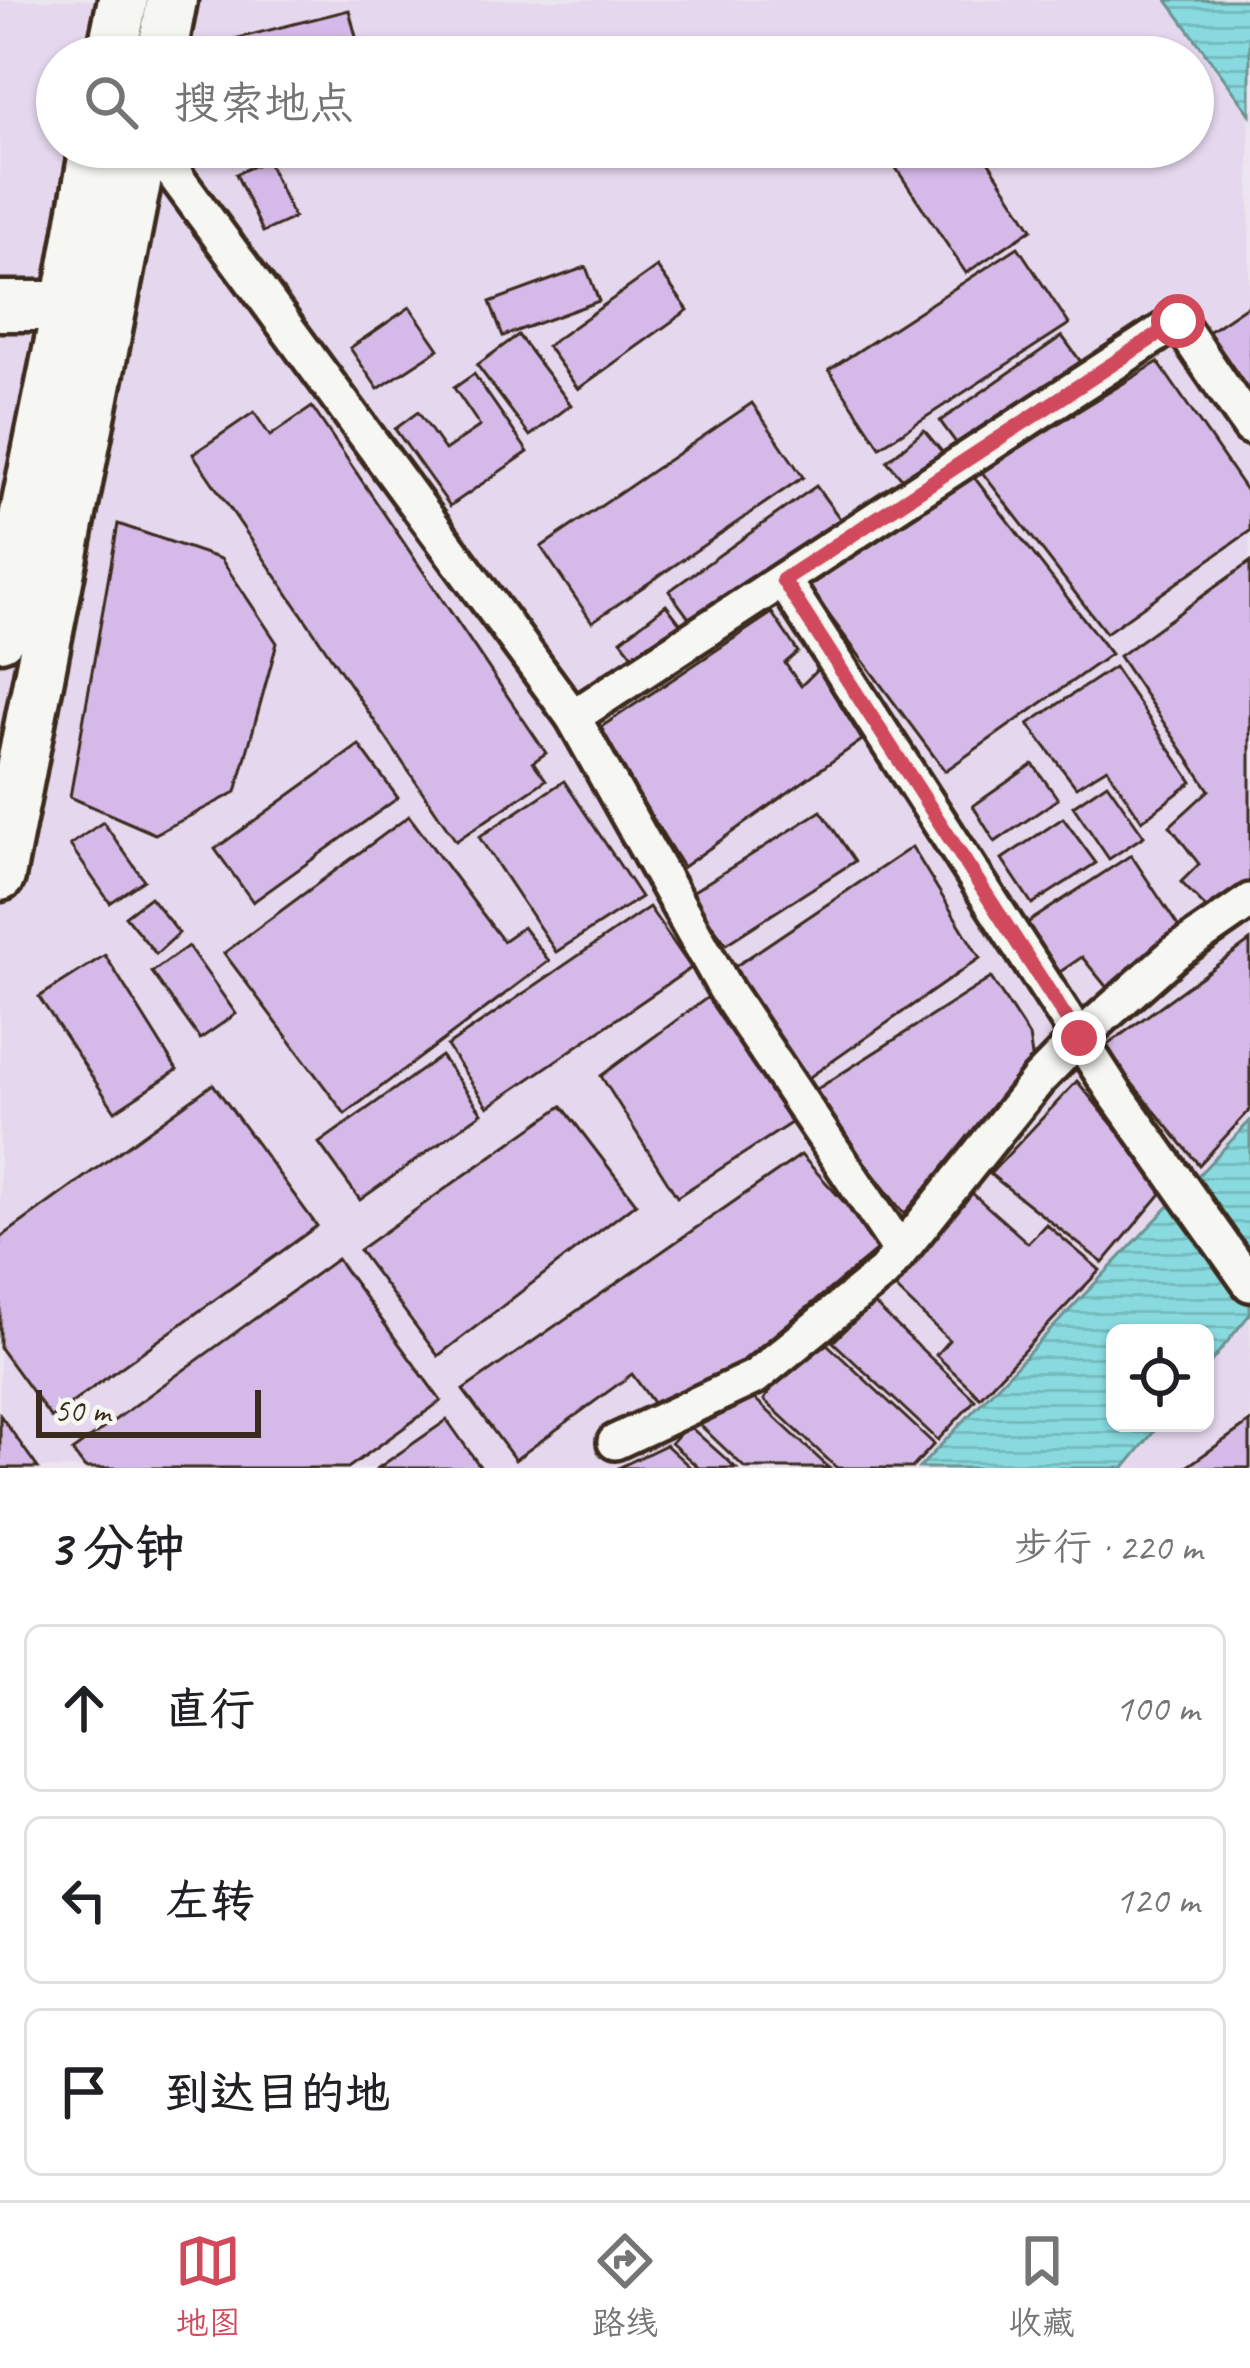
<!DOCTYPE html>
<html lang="zh">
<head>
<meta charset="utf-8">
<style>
  body { margin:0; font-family:Caveat,"LXGW WenKai TC",sans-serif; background:#f2f2f2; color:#202124 }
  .controls { position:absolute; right:36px; bottom:36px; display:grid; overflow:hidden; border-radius:18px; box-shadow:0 3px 9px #0004 }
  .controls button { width:108px; height:108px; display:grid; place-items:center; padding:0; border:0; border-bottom:3px solid #e0e0e0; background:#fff; color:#202124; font:60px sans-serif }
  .scale { position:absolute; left:36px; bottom:30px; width:225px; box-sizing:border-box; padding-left:12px; border:6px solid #3b2a1e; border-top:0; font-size:33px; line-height:42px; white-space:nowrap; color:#3b2a1e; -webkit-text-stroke:9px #f6f6f2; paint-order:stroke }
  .stop { position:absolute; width:36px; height:36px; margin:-27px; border:9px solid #d1495b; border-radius:50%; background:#fff }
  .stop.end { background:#d1495b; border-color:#fff; box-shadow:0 3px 12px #0008 }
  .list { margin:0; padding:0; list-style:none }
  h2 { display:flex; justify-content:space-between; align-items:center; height:156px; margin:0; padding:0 48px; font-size:51px }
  h2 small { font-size:39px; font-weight:400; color:#757577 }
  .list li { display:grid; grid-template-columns:78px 1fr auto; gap:36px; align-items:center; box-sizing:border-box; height:168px; margin:0 24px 24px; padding:0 24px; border:3px solid #e0e0e0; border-radius:18px }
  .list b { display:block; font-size:45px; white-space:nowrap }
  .list em { font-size:39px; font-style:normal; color:#757577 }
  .icon { flex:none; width:66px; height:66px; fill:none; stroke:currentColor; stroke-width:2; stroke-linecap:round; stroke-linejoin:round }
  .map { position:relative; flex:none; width:1250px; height:1468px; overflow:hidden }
  .search { position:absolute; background:#fff; box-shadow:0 3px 9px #0004; left:36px; right:36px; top:36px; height:132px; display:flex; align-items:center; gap:30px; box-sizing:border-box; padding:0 42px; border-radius:66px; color:#757577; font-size:45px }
  .sheet { height:732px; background:#fff }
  nav { display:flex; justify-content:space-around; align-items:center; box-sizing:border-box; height:168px; border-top:3px solid #e0e0e0; background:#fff; font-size:33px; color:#757577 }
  nav a { display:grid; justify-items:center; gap:6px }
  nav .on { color:#d1495b }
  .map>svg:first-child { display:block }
</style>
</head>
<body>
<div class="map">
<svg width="1250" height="1468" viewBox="0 0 1250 1468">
  <defs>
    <pattern id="water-rules" width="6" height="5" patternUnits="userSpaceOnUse" patternTransform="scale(3)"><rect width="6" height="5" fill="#88dadf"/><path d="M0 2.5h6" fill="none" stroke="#76bbbf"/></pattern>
  </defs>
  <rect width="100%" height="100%" fill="#ece4ef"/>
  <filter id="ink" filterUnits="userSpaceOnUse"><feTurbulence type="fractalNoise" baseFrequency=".00833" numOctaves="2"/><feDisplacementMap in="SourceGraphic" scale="24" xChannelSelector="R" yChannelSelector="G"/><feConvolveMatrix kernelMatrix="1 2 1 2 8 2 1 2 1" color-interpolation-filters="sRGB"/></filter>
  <g filter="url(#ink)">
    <path fill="#e5d7ed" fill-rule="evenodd" d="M 0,0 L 1249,0 L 1250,1468 L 0,1468 ZM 57,57 L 1193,57 L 1193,147 L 57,147 ZM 1115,1333 L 1205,1333 L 1205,1423 L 1115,1423 Z"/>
    <g fill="url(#water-rules)" stroke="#699492" stroke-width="3">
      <polygon points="1167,0 1250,0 1250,114"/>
      <polygon points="1250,1121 1250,1314 1205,1369 1205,1333 1115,1333 1115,1423 1161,1423 1124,1468 919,1468"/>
    </g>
    <g fill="#d5bae9" stroke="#3b2a1e" stroke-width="3">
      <polygon points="349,10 361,56 239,57 234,39"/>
      <polygon points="882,147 979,147 1032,229 966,273"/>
      <polygon points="267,160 294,218 263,232 236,174"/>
      <polygon points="1018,247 1069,324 880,447 829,370"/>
      <polygon points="586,267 599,301 503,336 490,302"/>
      <polygon points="657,267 688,310 578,389 547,346"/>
      <polygon points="1250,304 1250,415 1198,339"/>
      <polygon points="410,307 439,349 378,389 350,348"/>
      <polygon points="518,335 571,405 530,436 477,365"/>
      <polygon points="1062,336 1081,362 959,447 940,421"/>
      <polygon points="1158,362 1250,496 1250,531 1106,633 981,471"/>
      <polygon points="474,374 528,452 450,506 395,429 418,412 445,450 480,426 454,388"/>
      <polygon points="752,403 803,477 592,622 541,547"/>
      <polygon points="312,407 546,753 533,762 546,780 456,841 193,454 254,412 270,436"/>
      <polygon points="924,430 943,453 906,483 887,461"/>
      <polygon points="970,472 1111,654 945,771 808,587"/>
      <polygon points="816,486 841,520 694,625 669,591"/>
      <polygon points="118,524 221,559 277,643 236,792 155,834 70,797"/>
      <polygon points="1250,562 1250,886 1212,914 1181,882 1199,864 1170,826 1209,790 1119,656"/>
      <polygon points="666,605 683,627 638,662 621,640"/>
      <polygon points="772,613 798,652 785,663 801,686 818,669 862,740 683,867 598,729"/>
      <polygon points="1114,667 1192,782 1142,821 1107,768 1076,787 1028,724"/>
      <polygon points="359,745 398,798 253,902 215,849"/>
      <polygon points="1033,764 1058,799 995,842 973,806"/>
      <polygon points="564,781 641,897 556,952 479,837"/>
      <polygon points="1107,783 1144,836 1109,859 1073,806"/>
      <polygon points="821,811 855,861 726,944 689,894"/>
      <polygon points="409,816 503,941 523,927 549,961 345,1114 224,953"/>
      <polygon points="1063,818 1096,863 1032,904 1002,859"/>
      <polygon points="103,822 144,880 110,903 70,845"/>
      <polygon points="912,847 980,958 807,1079 730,970"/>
      <polygon points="1131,855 1184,935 1113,995 1082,957 1054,976 1021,927"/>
      <polygon points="150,897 179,933 156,954 125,916"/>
      <polygon points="649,907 691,968 488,1107 447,1046"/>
      <polygon points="1250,941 1250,1110 1199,1165 1103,1048"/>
      <polygon points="188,946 236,1014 200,1039 152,972"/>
      <polygon points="105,955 177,1070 115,1111 39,997"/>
      <polygon points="991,978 1029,1036 1033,1064 904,1214 811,1093"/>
      <polygon points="708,997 794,1121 677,1197 601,1076"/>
      <polygon points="441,1056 482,1113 360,1200 319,1143"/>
      <polygon points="1077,1081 1165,1189 1103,1263 990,1174"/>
      <polygon points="213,1084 317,1226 51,1418 0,1348 0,1238"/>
      <polygon points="562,1106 636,1203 438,1356 359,1250"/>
      <polygon points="801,1155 883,1245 734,1368 654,1404 632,1374 515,1460 463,1390"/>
      <polygon points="972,1193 1028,1243 1046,1224 1100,1270 980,1397 936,1355 949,1340 891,1284"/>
      <polygon points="337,1259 441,1401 348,1468 85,1468 72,1451"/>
      <polygon points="873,1303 975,1400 938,1440 833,1342"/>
      <polygon points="827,1344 934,1444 912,1468 837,1468 764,1400 777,1379"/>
      <polygon points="755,1399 829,1468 745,1468 700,1425"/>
      <polygon points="0,1415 38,1468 0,1468"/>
      <polygon points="447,1420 481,1468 378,1468"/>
      <polygon points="1250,1422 1250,1468 1185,1468"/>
      <polygon points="688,1425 736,1468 699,1468 671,1443"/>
      <polygon points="666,1445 691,1468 618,1468"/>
    </g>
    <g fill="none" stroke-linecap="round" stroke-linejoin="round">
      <defs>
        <g id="street">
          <polyline points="154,147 573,717 727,992 900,1250"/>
          <polyline points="783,580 1114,1092 1250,1284"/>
          <polyline points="573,717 1178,321 1250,427"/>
          <polyline points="615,1442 755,1377 884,1272 1038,1080 1079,1038 1175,953 1250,901"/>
        </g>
        <g id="secondary">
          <polyline points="111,57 123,0"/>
          <polyline points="161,57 172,0"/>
          <polyline points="0,306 67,306"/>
          <polyline points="0,636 67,306 95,147"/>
          <polyline points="0,876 143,147"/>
        </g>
      </defs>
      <use href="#street" stroke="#3b2a1e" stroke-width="42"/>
      <use href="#secondary" stroke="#3b2a1e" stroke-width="57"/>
      <use href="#street" stroke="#f6f6f2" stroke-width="33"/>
      <use href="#secondary" stroke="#f6f6f2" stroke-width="48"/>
    </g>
  </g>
  <g fill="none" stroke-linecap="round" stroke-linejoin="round" filter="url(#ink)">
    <polyline stroke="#d1495b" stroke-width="15" points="1079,1038 783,580 1178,321"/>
  </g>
</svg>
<div class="controls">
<button><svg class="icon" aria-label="locate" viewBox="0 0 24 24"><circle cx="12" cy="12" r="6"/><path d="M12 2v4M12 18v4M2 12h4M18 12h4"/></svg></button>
</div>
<div class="scale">50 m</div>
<div class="stop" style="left:1178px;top:321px"></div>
<div class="stop end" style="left:1079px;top:1038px"></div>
<div class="search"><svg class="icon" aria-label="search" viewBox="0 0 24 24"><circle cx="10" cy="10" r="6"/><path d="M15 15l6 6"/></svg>搜索地点</div>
</div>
<section class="sheet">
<h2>3 分钟<small>步行 · 220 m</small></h2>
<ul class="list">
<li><svg class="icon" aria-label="ahead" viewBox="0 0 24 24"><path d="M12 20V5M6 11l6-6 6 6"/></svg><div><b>直行</b></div><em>100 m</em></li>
<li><svg class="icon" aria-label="left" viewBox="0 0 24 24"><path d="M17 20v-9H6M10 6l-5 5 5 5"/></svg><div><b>左转</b></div><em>120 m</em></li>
<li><svg class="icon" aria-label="arrive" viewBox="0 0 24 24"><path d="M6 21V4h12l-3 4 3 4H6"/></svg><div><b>到达目的地</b></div></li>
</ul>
</section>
<nav>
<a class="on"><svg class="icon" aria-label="map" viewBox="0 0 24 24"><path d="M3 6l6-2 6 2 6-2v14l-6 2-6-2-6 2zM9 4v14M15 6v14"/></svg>地图</a>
<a><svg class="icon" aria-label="directions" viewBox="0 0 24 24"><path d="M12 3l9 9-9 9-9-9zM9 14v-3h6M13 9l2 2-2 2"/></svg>路线</a>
<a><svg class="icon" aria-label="saved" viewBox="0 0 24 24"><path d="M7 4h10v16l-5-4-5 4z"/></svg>收藏</a>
</nav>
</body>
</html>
